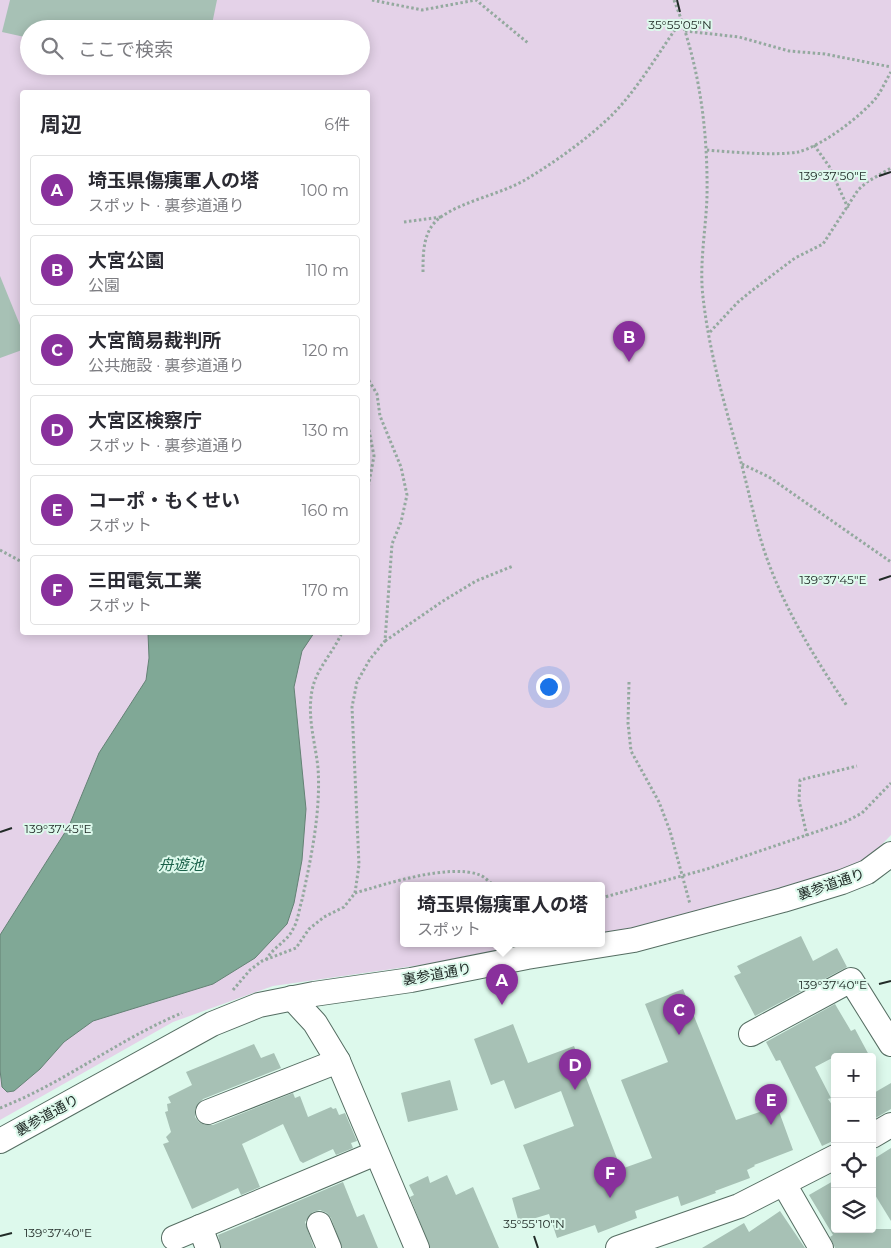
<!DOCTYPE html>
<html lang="ja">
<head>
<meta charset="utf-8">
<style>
  body { margin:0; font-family:Montserrat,"Noto Sans JP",sans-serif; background:#f7f7f7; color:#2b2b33 }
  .controls { position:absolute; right:15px; bottom:15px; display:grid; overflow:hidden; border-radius:5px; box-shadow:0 2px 12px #0003 }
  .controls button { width:45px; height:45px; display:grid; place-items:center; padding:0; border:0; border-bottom:1px solid #e1e1e2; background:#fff; color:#2b2b33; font:25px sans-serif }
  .you { position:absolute; left:548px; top:686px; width:18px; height:18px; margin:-12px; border:4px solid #fff; border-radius:50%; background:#1a73e8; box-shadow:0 0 0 8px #1a73e833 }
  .badge { display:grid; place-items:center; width:32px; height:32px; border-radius:50%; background:#89309c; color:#fff; font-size:16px; font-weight:700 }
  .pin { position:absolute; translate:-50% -41px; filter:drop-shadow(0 1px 2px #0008) }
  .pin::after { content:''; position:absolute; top:26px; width:18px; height:15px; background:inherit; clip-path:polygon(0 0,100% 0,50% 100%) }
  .popup { position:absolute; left:400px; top:882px; width:205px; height:65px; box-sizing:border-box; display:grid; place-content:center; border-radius:5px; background:#fff; filter:drop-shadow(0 1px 4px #0005); font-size:16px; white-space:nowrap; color:#7c7c81 }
  .popup b { font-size:19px; color:#2b2b33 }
  .popup::after { content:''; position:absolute; left:50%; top:100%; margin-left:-10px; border:10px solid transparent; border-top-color:#fff }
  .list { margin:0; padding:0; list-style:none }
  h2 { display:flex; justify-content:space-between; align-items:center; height:65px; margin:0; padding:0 20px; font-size:21px }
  h2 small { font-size:16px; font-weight:400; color:#7c7c81 }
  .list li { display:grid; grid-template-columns:32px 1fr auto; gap:15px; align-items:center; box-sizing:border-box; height:70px; margin:0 10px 10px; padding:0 10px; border:1px solid #e1e1e2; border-radius:5px }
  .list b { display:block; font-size:19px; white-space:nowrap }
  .list p { margin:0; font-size:16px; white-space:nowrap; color:#7c7c81 }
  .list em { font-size:16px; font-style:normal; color:#7c7c81 }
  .icon { flex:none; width:28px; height:28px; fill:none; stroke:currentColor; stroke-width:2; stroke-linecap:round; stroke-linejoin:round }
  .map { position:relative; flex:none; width:891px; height:1248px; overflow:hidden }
  .search { position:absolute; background:#fff; box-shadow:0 2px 12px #0003; left:20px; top:20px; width:350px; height:55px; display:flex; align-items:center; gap:12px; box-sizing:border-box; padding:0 18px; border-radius:28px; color:#7c7c81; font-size:19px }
  .panel { position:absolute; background:#fff; box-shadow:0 2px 12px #0003; left:20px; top:90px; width:350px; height:545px; border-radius:5px }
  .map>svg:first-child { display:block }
</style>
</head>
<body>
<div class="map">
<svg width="891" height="1248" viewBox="0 0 891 1248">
  <rect width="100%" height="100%" fill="#ddf9ec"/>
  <path fill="#e4d2e8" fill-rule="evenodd" d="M 0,0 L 891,0 L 891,835 L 862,865 L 819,882 L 601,939 L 601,886 L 403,886 L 403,944 L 568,944 L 273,986 L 173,1022 L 0,1120 ZM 29,29 L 361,29 L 361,66 L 29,66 ZM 22,92 L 368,92 L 368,632 L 22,632 Z"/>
  <polygon fill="#80a896" stroke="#648275" points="148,633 314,633 302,651 294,687 306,809 302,860 294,903 287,924 255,958 213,984 93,1021 64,1042 40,1069 14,1091 7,1092 2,1087 0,1070 0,935 69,826 99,753 146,680 149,658"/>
  <g fill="#a7c1b5">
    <polygon points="10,0 217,0 211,29 29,29 29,38 2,32"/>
    <polygon points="0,276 22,330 22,350 0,358"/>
    <polygon points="801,936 813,961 837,948 847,967 755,1016 734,976 741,973 737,966"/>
    <polygon points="683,989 736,1120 777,1106 793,1150 754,1165 755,1166 747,1170 750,1178 715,1191 716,1193 681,1206 678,1196 635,1211 637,1218 598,1233 595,1225 557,1238 549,1214 519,1223 512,1198 540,1189 523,1145 574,1126 561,1091 515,1109 504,1080 491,1085 474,1039 513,1024 528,1063 574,1046 621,1169 652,1158 621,1080 668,1062 645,1004"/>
    <polygon points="835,1004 851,1031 855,1029 870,1057 834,1057 815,1067 831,1098 828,1099 835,1109 835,1140 822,1146 780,1060 776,1061 766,1042"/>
    <polygon points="254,1044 261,1058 274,1053 281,1068 203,1099 195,1109 195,1117 199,1122 205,1125 213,1125 293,1093 295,1098 300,1096 308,1117 331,1107 333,1109 336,1108 339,1115 345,1113 357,1141 351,1143 353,1148 336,1155 333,1149 303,1163 300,1161 283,1124 242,1144 260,1187 241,1195 238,1188 192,1209 163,1144 169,1142 166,1137 171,1132 165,1112 168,1111 167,1104 171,1103 168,1097 192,1085 186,1072"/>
    <polygon points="450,1080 458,1110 408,1122 401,1093"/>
    <polygon points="891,1083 891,1109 872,1120 872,1094"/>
    <polygon points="891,1148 891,1221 872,1190 872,1160"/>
    <polygon points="447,1175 456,1195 473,1187 499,1248 430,1248 410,1197 414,1195 409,1185 428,1176 430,1183"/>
    <polygon points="835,1180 835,1229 891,1229 891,1248 835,1248 830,1237 833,1235 809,1195"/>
    <polygon points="343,1182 357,1217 364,1214 378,1248 342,1248 331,1218 327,1213 320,1210 313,1212 305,1222 314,1248 221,1248 218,1235"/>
    <polygon points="780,1211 805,1248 702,1248 744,1223 749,1232"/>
  </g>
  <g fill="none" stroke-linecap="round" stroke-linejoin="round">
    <defs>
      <g id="minor">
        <polyline points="292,998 315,1023 338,1061 417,1248"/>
        <polyline points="751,1034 851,980 891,1044"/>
        <polyline points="208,1112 338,1061"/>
        <polyline points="872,1136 891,1125"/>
        <polyline points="0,1141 212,1024 259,1005 314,994 411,980 527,957 634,940 783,900 842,882 867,872 891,854"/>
        <polyline points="784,1184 821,1248"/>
        <polyline points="319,1224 329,1248"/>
        <polyline points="200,1227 208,1248"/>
        <polyline points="174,1238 376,1153"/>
        <polyline points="618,1248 739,1206 835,1157"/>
      </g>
    </defs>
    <use href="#minor" stroke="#556d62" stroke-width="26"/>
    <g stroke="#94a99f" stroke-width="3" stroke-dasharray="2.5 2.5" stroke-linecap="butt">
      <polyline points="372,0 422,10 476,0 528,43"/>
      <path d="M 674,0 C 699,63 708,128 707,196 C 706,229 699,264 703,297 C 709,351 724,403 739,455 C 748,487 754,519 764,550 C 783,607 814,657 847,706"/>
      <polyline points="685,31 739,37 789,51 825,54 891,67"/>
      <polyline points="814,145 829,166 848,208"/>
      <path d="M 707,150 C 729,152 777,156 798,152 C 822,146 860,117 876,98 C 882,90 886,80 891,72"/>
      <polyline points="404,222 441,217"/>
      <path d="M 423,272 C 423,252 423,229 441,217 C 463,201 501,194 525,180 C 555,162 586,140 611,116 C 638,89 659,52 681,21"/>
      <polyline points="710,332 738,302 754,289 795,258 823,244 858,190 867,182 891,168"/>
      <polyline points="368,425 374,456 368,488"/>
      <polyline points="742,464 769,477 891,562"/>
      <polyline points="0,550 22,562"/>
      <polyline points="385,641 443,601 476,581 513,566"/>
      <polyline points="629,682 628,723 631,751 659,802 670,831 690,904"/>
      <polyline points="807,836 799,800 800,780 857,766"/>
      <path d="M 355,893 C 386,884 449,863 480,875 C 485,877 490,883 495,886"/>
      <polyline points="601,898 707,869 845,822 862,813 891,783"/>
      <path d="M 266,960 C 273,947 287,942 293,929 C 298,921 299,909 302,900 C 311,858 321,812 318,768 C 315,740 306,715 313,686 C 318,667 335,650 342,632"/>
      <polyline points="233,990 250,970 262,961 296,948 309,929 324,917 344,907 355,893 359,865 352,707 357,682 370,659 385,641 392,544 401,522 407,495 401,467 380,416 377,394 368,379"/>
      <path d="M 0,1108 C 64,1083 119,1039 182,1013"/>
    </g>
    <use href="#minor" stroke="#fff" stroke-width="24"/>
  </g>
  <path fill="none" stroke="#212b27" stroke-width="2" d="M 677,0 L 680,12M 879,176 L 891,172M 879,580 L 891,576M 0,832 L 12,828M 879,984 L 891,981M 0,1236 L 12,1233M 534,1236 L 538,1248"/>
  <g text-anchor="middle" stroke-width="4" stroke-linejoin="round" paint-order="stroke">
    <g font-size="14" fill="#212b27" stroke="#ddf9ec">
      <text transform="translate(831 884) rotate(-19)" y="5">裏参道通り</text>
      <text transform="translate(437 974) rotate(-10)" y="5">裏参道通り</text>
      <text transform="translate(47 1115) rotate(-29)" y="5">裏参道通り</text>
    </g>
    <g font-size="15" font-style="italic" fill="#196048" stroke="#ddf9ec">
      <text x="181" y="870">舟遊池</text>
    </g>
  </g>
  <g font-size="12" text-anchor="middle" fill="#212b27" stroke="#ddf9ec" stroke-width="4" stroke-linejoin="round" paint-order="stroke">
    <text x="680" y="29">35°55'05"N</text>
    <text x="833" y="180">139°37'50"E</text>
    <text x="833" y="584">139°37'45"E</text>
    <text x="58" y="833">139°37'45"E</text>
    <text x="833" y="989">139°37'40"E</text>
    <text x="534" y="1228">35°55'10"N</text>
    <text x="58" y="1237">139°37'40"E</text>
  </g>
</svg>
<div class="controls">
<button>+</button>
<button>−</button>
<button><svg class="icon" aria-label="locate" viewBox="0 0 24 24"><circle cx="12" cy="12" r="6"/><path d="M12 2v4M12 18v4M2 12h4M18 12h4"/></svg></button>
<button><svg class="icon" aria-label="layers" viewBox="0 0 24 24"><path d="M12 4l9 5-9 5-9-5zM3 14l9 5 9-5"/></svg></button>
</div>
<div class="you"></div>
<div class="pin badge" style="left:502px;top:1005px">A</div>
<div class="popup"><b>埼玉県傷痍軍人の塔</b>スポット</div>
<div class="pin badge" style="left:629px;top:362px">B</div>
<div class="pin badge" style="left:679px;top:1035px">C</div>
<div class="pin badge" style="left:575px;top:1090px">D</div>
<div class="pin badge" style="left:771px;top:1125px">E</div>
<div class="pin badge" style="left:610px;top:1198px">F</div>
<div class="search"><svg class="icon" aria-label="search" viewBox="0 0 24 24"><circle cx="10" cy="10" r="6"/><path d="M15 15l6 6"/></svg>ここで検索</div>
<section class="panel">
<h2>周辺<small>6件</small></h2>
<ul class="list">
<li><span class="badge">A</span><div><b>埼玉県傷痍軍人の塔</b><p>スポット · 裏参道通り</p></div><em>100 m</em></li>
<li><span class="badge">B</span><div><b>大宮公園</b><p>公園</p></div><em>110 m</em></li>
<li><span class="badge">C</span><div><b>大宮簡易裁判所</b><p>公共施設 · 裏参道通り</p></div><em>120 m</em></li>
<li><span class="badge">D</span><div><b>大宮区検察庁</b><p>スポット · 裏参道通り</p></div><em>130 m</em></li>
<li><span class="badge">E</span><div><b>コーポ・もくせい</b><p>スポット</p></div><em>160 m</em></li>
<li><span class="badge">F</span><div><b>三田電気工業</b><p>スポット</p></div><em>170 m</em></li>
</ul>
</section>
</div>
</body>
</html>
